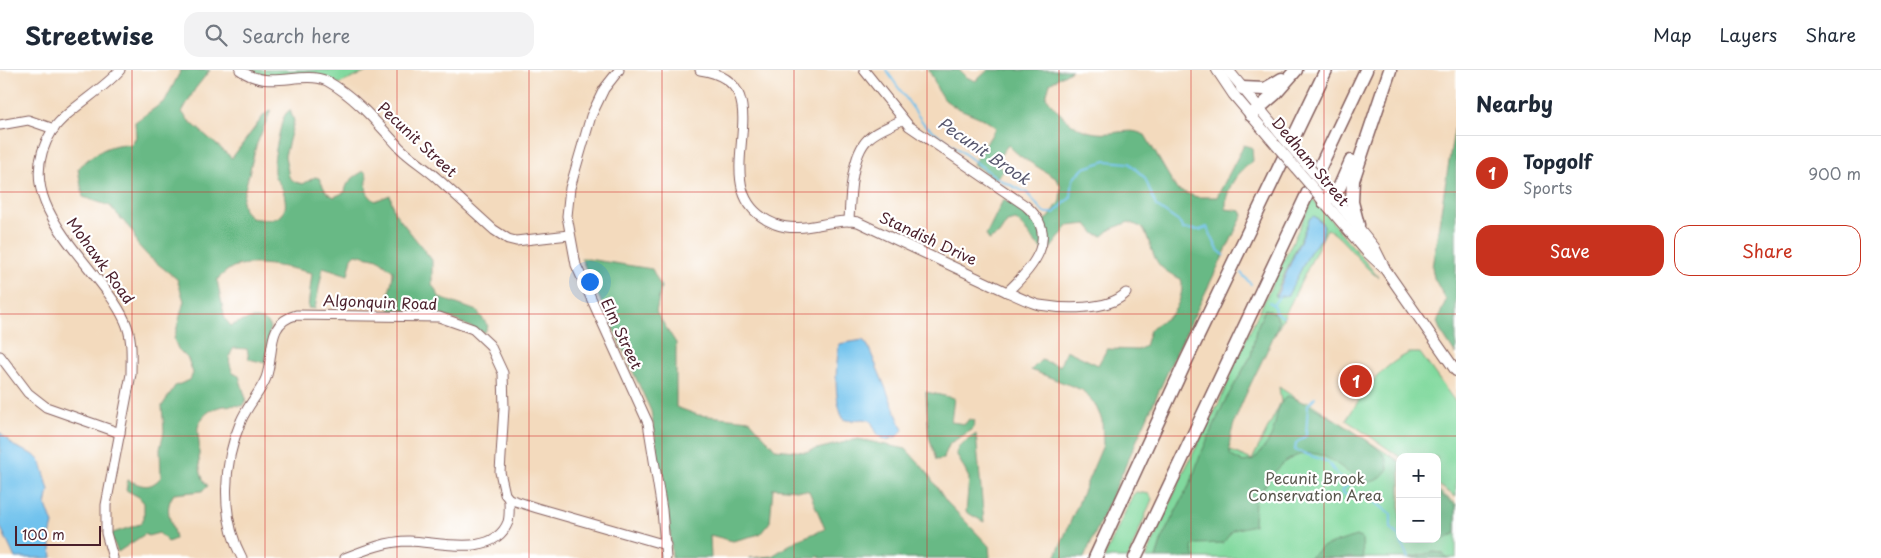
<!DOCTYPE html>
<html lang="en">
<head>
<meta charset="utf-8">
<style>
  body { margin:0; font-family:"Playpen Sans",sans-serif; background:#f2f2f3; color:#1f2937 }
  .controls { position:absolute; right:15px; bottom:15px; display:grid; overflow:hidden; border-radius:10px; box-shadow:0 5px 20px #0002 }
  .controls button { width:45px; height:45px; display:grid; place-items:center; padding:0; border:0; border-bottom:1px solid #e0e1e3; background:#fff; color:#1f2937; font:25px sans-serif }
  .scale { position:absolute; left:15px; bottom:12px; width:86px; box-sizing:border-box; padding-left:5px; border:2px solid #4a1f2b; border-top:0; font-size:14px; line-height:18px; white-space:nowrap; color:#4a1f2b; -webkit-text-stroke:4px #fff; paint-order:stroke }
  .you { position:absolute; left:589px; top:211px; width:18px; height:18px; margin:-12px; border:4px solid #fff; border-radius:50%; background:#1a73e8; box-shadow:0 0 0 8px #1a73e833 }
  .badge { display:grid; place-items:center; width:32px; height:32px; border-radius:50%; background:#c8321e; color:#fff; font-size:16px; font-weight:700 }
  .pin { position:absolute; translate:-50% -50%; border:2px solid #fff; box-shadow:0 1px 5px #0006 }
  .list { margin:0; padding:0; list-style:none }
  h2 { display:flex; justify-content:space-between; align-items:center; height:65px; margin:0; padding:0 20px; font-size:21px }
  h2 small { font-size:16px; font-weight:400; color:#747a83 }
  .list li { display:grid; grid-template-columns:32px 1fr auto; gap:15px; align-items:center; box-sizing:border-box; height:75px; padding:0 20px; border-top:1px solid #e0e1e3 }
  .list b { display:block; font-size:19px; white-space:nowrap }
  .list p { margin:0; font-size:16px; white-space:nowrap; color:#747a83 }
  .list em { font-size:16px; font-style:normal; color:#747a83 }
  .actions { display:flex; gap:10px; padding:15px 20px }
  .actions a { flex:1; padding:11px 0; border:1px solid #c8321e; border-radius:15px; text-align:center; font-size:18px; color:#c8321e }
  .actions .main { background:#c8321e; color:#fff }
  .icon { flex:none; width:28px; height:28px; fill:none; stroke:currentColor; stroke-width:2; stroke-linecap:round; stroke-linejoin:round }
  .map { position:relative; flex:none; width:1456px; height:488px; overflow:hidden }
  header { display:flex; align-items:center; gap:30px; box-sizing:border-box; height:70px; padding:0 25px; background:#fff; border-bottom:1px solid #e0e1e3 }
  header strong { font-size:24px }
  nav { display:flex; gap:28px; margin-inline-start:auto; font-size:18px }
  .search { width:350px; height:45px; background:#f2f2f3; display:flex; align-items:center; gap:12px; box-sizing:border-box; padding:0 18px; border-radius:15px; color:#747a83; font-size:19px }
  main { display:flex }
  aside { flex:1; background:#fff }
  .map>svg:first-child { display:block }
</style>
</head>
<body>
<header>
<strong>Streetwise</strong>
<div class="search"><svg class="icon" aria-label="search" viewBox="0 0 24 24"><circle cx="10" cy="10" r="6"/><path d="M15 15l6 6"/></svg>Search here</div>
<nav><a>Map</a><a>Layers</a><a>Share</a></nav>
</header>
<main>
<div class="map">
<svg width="1456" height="488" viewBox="0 0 1456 488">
  <rect width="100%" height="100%" fill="#fff"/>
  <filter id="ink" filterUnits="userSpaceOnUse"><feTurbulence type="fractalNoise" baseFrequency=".02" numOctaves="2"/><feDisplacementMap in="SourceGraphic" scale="10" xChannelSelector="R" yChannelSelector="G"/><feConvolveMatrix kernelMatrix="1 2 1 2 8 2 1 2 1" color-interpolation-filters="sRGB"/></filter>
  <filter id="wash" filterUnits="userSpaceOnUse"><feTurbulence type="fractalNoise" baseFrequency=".0096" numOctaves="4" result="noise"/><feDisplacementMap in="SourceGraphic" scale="20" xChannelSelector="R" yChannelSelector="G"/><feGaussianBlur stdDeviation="1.12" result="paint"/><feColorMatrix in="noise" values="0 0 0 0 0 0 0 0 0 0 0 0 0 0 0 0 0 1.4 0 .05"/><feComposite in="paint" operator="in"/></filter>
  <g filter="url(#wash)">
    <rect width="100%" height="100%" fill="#f3dabd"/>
    <g fill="#81d99e" stroke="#667c64" fill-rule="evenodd">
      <polygon points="247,0 371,0 339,14 313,3 271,6"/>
      <path d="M 1313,129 L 1378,207 C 1364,199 1342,165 1327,159 L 1275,265 L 1279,251 L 1269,240 L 1265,239 L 1256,260 L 1251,286 L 1224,333 L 1191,412 L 1163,466 L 1156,488 L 1146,488 L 1185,399 L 1219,333 L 1247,267 ZM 1316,147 L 1324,155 L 1322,168 L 1311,180 L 1288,225 L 1275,225 L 1310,148 Z"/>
      <path d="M 1409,283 L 1420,283 L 1456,333 L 1456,427 L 1437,414 L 1437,387 L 1400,387 L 1346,350 C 1366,320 1376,300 1409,283 Z"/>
      <polygon points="1279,317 1303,333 1307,331 1400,392 1400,469 1437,469 1437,420 1456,434 1456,488 1180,488 1231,381 1252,390 1281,332"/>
      <polygon points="1136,422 1149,424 1152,429 1128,488 1104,488 1133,425"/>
    </g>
    <g fill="#68b985" stroke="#596c58">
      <path d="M 181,0 L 210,0 L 195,19 L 182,42 L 188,50 L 232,88 L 264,45 L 271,40 L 256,76 L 242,131 L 244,140 L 251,148 C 275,152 292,150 283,120 C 281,114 275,110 274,103 C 273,89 277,74 280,60 C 282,53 283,44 290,40 L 294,51 L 285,86 L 289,107 L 295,112 L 303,114 L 315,107 L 319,108 L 326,122 L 334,127 L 345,122 C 346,111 355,106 364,101 L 366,103 C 370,116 360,119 375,131 L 390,125 L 394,142 L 432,190 L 432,214 L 440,228 L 477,241 L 488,256 L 485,262 L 482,262 L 453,249 L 429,242 L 390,240 L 387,236 C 387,224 393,213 393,201 L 378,189 L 356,184 L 352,188 L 348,205 L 323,197 L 315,239 L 308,238 L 312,203 C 291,198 257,190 236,196 C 229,198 222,205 217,210 L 225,249 L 231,256 C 243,250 259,244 270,255 L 265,293 L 249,289 L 247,279 L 234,278 C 227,287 229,293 233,303 L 239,306 L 246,329 L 243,336 C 225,334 205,336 198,357 C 197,362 200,373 199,380 C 199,392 199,407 208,416 L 202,421 L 174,424 C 162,440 173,452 175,469 L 168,472 L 159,463 L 148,466 L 145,464 L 118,482 L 110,464 L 140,454 L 144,448 L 144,433 L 139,427 L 126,420 L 128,410 C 142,416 150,420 161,407 L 160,379 L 164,361 L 162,336 L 175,316 L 190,310 L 193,303 L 188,289 L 178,279 L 174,269 L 184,231 L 177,209 L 149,187 L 137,174 L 133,162 L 110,136 L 83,127 L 78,99 C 90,85 113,71 131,75 L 136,67 L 135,52 L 165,31 Z"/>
      <path d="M 928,0 L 959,0 L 966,7 L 976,11 L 988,0 L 1072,0 L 1050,13 L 1046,27 C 1067,54 1083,68 1119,62 C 1132,61 1133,60 1145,65 L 1177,120 L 1197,127 L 1217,127 L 1244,75 L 1252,78 L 1253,91 C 1237,103 1225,118 1226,139 L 1241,141 L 1243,145 L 1176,283 L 1084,488 L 1055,488 L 1103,375 L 1102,350 L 1095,334 L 1082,320 L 1031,300 L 1041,290 L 1060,296 L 1066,280 L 1098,295 L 1107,279 L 1138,280 L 1145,276 C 1147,271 1148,265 1150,260 C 1156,253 1163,251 1170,246 C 1178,239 1185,218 1181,209 C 1149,195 1157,185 1143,158 L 1129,152 L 1111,159 L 1103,166 L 1095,164 L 1087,154 L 1068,156 L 1051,178 L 1044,180 C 1032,173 1027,160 1016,150 L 1007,152 L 999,164 L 989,170 L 986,165 L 1003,130 L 1021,138 L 1034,153 L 1049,148 L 1060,131 L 1061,117 L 1057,109 L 1020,86 L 1008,75 L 996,91 L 1003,101 L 995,109 L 973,94 L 996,58 C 981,44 961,43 945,30 C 935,21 936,9 928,0 Z"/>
      <polygon points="1456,48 1456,285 1441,262 1437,252 1446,230 1434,208 1432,197"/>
      <polygon points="581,188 652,199 661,217 656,242 676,273 676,337 698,345 750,350 775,379 805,382 858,369 906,379 926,401 946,431 989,476 990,488 820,488 819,486 816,488 749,488 772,486 797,470 825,459 809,421 773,418 770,452 760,464 733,471 710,465 711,488 672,488 669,451 651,341"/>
      <path d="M 1265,239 L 1274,243 L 1279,251 C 1271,282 1220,359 1231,386 L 1243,392 L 1254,390 C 1260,382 1267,375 1271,367 C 1277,354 1275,335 1287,326 C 1307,331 1366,367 1381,382 C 1386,386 1388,392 1388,399 C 1357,442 1337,362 1290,389 C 1274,398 1266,416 1255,430 L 1254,455 L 1233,460 L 1223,473 L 1195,474 L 1192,478 L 1195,488 L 1156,488 L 1163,466 L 1191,412 L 1200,386 L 1224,333 L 1251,286 L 1256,260 Z"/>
      <polygon points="926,322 954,328 951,352 965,354 969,349 975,351 972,360 950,373 943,389 936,390 929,366"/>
      <polygon points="976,364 984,452 966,442 969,408 956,383 959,376"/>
      <polygon points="1437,422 1456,436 1456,463 1440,471 1435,469 1437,469"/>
      <polygon points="1356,466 1362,468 1363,488 1309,488 1322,477"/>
      <polygon points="1434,482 1442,483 1448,488 1408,488"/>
    </g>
    <g fill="#71c2ed" stroke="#5e708c">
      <polygon points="1314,146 1324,155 1322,168 1311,180 1288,225 1276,227 1310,148"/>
      <path d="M 863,270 L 868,276 L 903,360 L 897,366 L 887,370 C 872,365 876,353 868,350 C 860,347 852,353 843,349 C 833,325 836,299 839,274 Z"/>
      <polygon points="0,362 14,376 34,385 41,392 49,420 46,435 53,454 50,465 52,488 15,488 0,456"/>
    </g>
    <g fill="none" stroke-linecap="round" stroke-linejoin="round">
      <g stroke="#71c2ed" stroke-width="2">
        <polyline points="886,0 924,54 1000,110 1027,123 1044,143 1054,143 1071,127 1073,109 1084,98 1106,91 1129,93 1145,108 1156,136 1179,152 1183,159 1200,160 1207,157 1218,180 1224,185"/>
        <polyline points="1241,203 1251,214"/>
        <polyline points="1269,232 1274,236 1275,242 1283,247"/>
        <polyline points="1273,235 1279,227"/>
        <path d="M 1315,327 L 1308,335 L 1306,366 L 1296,373 L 1295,380 L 1328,392 L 1337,405 L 1349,413 L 1342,421 C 1348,430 1355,423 1364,424 L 1391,444 L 1391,458 L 1399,467 L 1408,488"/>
      </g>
    </g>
  </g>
  <g filter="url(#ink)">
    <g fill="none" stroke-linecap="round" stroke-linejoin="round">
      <defs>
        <g id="minor">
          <path d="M 240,0 C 268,21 300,0 327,11 C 356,27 378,54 400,78 C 411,89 426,98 438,109 C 457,126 475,143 494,160 L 508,169 L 516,171 L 569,165"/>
          <polyline points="619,0 604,19 591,46 570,118 567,146 576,195 648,353 662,440 666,488"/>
          <path d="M 700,0 C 792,14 694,121 775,154 C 804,165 830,147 858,152 L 1007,222 C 1033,198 1061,166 1026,136 L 909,56 L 864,0"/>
          <polyline points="0,55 28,50 54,59"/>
          <path d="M 849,151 C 850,128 851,85 868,69 C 877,60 891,56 902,50"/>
          <path d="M 1007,222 C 1017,226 1028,232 1039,235 C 1063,239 1108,241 1126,223"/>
          <polyline points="0,286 28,323 46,337 120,363"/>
          <path d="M 113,488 L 106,463 L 106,435 L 131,304 C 131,286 133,269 125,251 C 99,193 5,135 52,61 C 66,40 102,21 120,0"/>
          <path d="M 242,488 C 220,447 223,393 241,351 C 247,336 260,323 266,308 C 275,284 265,253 296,245 L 439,247 L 473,259 L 490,275 L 503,303 L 504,338 L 500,402 L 505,424 L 509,429 L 537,438 L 666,475"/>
          <path d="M 345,488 C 365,480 387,471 409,471 C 441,472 494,488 508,452 C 510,445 509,436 509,429"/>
        </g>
        <g id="major">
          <polyline points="1217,0 1233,24 1277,76"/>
          <polyline points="1228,0 1282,66"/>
          <polyline points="1323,114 1374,177 1385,199 1456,301"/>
          <polyline points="1320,127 1367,182 1384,198"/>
        </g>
        <g id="highway">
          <polyline points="1242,18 1265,19 1282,9"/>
          <polyline points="1251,45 1275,24 1296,0"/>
          <polyline points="1324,132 1339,118 1351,91"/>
          <polyline points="1358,155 1352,132 1353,110 1390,0"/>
          <polyline points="1095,488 1185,293 1326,0"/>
          <polyline points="1135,488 1366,0"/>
        </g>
      </defs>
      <use href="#minor" stroke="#85605e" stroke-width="11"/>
      <use href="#major" stroke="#85605e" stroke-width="12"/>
      <use href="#highway" stroke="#85605e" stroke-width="15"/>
      <use href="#minor" stroke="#fff" stroke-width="9"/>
      <use href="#major" stroke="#fff" stroke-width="10"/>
      <use href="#highway" stroke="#fff" stroke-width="12"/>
      <defs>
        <g id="major-bridge">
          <polyline points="1282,66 1323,114"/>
          <polyline points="1277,76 1318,124"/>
        </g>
      </defs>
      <use href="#major-bridge" stroke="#85605e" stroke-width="12" stroke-linecap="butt"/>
      <use href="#major-bridge" stroke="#fff" stroke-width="10"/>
    </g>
  </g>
  <path fill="none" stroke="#d62828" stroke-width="1" stroke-opacity="0.55" d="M 132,0 L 132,488M 265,0 L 265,488M 397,0 L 397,488M 529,0 L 529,488M 662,0 L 662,488M 794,0 L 794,488M 927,0 L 927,488M 1059,0 L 1059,488M 1191,0 L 1191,488M 1324,0 L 1324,488M 0,122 L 1456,122M 0,244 L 1456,244M 0,366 L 1456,366"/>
  <g text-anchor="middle" stroke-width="4.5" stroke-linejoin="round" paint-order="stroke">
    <g font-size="15" fill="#4a1f2b" stroke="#fff">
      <text transform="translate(417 70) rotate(43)" y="5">Pecunit Street</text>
      <text transform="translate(1310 92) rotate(50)" y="5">Dedham Street</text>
      <text transform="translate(928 169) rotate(25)" y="5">Standish Drive</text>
      <text transform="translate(100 191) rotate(54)" y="5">Mohawk Road</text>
      <text transform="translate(380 233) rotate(2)" y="5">Algonquin Road</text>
      <text transform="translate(621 264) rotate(65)" y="5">Elm Street</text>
    </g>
    <g font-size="15" fill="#5a574e" stroke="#fff">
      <text x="1315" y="414">Pecunit Brook<tspan x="1315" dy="17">Conservation Area</tspan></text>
    </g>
    <g font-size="16" font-style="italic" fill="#58586f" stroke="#fff">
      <text transform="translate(984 81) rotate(34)" y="6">Pecunit Brook</text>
    </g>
  </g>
</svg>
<div class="controls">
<button>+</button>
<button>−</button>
</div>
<div class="scale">100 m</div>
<div class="you"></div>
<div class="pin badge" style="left:1356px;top:311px">1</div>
</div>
<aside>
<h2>Nearby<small></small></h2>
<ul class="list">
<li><span class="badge">1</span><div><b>Topgolf</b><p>Sports</p></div><em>900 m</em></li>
</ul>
<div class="actions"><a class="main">Save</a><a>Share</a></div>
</aside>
</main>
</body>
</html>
